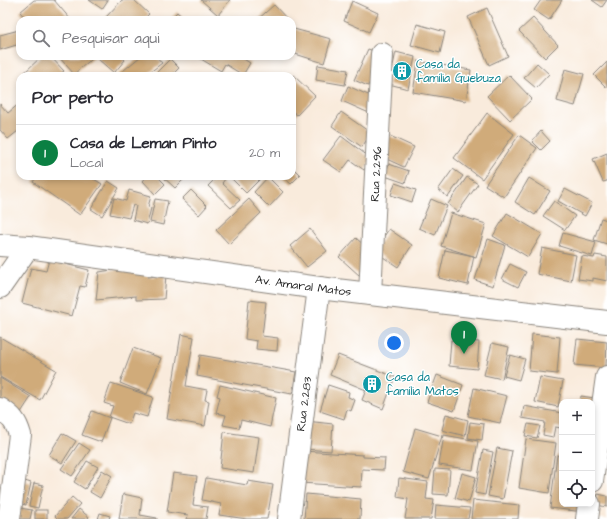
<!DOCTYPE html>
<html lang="pt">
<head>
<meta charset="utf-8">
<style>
  body { margin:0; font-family:"Architects Daughter",sans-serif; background:#f2f2f3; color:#2b2b33 }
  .controls { position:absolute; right:12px; bottom:12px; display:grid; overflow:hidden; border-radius:8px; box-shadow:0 2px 6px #0003 }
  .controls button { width:36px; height:36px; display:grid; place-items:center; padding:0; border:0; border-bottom:1px solid #e1e1e2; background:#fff; color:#2b2b33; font:20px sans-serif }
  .you { position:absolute; left:394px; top:343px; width:14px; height:14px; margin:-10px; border:3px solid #fff; border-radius:50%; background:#1a73e8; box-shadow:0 0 0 6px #1a73e833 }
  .badge { display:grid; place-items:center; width:26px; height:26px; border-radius:50%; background:#0b8043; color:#fff; font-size:13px; font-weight:700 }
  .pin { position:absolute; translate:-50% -33px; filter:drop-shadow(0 1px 2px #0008) }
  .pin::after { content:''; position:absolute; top:21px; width:14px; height:12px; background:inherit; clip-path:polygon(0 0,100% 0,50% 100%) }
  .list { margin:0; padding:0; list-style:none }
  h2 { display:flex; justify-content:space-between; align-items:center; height:52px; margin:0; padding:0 16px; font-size:17px }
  h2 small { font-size:13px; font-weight:400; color:#7c7c81 }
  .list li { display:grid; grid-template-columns:26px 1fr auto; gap:12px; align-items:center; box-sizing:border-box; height:56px; padding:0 16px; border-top:1px solid #e1e1e2 }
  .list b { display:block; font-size:15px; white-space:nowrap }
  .list p { margin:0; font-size:13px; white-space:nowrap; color:#7c7c81 }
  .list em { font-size:13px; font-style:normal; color:#7c7c81 }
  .icon { flex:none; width:22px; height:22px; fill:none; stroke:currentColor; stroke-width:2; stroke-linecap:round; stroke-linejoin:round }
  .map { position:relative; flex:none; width:607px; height:519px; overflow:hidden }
  .search { position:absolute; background:#fff; box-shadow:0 2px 6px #0003; left:16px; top:16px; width:280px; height:44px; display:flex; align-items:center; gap:10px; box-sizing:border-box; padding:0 14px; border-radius:12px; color:#7c7c81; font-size:15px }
  .panel { position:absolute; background:#fff; box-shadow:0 2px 6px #0003; left:16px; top:72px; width:280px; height:108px; border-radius:12px }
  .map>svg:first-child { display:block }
</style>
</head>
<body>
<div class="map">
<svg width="607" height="519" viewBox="0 0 607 519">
  <rect width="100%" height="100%" fill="#fff"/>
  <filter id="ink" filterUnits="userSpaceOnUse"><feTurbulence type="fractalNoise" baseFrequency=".025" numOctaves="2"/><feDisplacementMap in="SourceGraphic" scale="8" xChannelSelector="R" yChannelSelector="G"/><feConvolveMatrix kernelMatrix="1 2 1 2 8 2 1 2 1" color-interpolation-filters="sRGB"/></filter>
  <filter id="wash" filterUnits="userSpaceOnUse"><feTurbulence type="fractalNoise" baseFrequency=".012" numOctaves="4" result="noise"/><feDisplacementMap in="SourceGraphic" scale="16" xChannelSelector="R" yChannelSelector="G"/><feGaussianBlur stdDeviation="0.9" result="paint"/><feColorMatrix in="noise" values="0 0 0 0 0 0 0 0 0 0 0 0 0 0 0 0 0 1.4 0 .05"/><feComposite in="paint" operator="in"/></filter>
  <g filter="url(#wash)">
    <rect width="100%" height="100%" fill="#f9ebdc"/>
    <g id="blocks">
      <g fill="#d0ab7a">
        <polygon points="34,0 54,0 71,20 27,20 20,12"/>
        <polygon points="89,0 108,0 102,9"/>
        <polygon points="122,0 134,0 149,14 143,20 109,20 106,17"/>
        <polygon points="201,0 230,0 218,15"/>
        <polygon points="541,0 562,0 549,20 534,10"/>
        <polygon points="592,0 607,0 602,7"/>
        <polygon points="352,1 378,13 369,32 344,21"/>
        <polygon points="274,5 288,20 257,20"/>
        <polygon points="487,8 508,56 489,65 468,17"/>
        <polygon points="177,12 186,20 169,20"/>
        <polygon points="533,18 558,45 545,58 519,31"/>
        <polygon points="417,24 445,32 440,53 411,45"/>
        <polygon points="294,29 331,39 324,63 292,53 292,36"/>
        <polygon points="19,30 20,34 20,44 0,50 0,35"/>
        <polygon points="368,49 382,54 368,86 354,80"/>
        <polygon points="396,52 415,57 408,89 389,84"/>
        <polygon points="42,56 50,56 64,71 58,76 30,76 25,72"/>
        <polygon points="58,56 95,56 74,74"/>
        <polygon points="100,56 121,56 125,60 114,73 98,59"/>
        <polygon points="141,56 156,56 162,63 145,76 119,76 118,75"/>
        <polygon points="196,56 239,56 250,63 243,75 225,64 221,71"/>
        <polygon points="170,59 179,68 171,76 153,76"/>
        <polygon points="418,61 471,70 466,101 413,92"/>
        <polygon points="607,62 607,88 594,75"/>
        <polygon points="537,63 549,74 536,88 524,78"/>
        <polygon points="318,65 348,70 345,85 316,80"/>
        <polygon points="565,69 584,74 575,106 557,101"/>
        <polygon points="293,75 315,96 297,115 292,111 292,76"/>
        <polygon points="509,75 532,99 510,120 487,96"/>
        <polygon points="348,86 375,98 369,113 342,101"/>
        <polygon points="20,103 20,133 18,131 8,139 0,130 0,104 8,113"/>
        <polygon points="341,112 371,133 362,147 332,126"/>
        <polygon points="487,113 514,134 482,179 454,158"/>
        <polygon points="541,131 550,141 541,150 532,141"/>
        <polygon points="519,135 537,148 504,197 485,185"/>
        <polygon points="341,136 372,159 364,170 350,160 341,172 323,160"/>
        <polygon points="390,136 414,147 404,167 380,156"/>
        <polygon points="607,153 607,181 603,182 593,159"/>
        <polygon points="389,164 409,171 405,183 385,176"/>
        <polygon points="292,167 300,175 291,184 282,176 292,176"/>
        <polygon points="453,169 463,176 448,197 438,190"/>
        <polygon points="37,176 89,176 102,184 80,215 33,182"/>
        <polygon points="147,176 157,176 165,184 155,194 143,181"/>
        <polygon points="162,176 187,176 175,188"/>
        <polygon points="210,176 225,176 226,178 222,183 240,200 231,208 208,186 214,180"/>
        <polygon points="229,176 263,176 246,193"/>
        <polygon points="268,177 283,192 269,207 254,192"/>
        <polygon points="467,177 478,184 458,212 448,204"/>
        <polygon points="529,178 550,191 535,215 515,202"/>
        <polygon points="108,181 119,188 102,216 91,209"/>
        <polygon points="395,183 416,190 412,202 391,195"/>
        <polygon points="565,189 592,203 585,216 558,201"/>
        <polygon points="129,190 151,196 148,207 151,208 147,224 133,220 136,206 133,205 129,218 110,214 114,198 126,201"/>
        <polygon points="191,190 207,206 199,215 182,199"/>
        <polygon points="155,199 168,201 163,225 150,222"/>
        <polygon points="249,199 261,213 229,244 216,230"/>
        <polygon points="431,199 447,206 435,235 419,228"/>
        <polygon points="554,201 575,216 565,230 543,216"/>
        <polygon points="451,213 486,224 476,257 441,246"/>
        <polygon points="507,213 542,234 528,257 493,236"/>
        <polygon points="601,218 607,220 607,244 594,240"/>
        <polygon points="310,229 327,251 307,267 290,246"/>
        <polygon points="389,229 412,245 398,267 374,251"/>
        <polygon points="563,233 596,242 592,256 559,246"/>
        <polygon points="356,238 377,257 360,276 339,257"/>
        <polygon points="488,239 505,245 493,286 475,280"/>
        <polygon points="542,248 576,255 571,281 537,274"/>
        <polygon points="445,250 474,256 468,285 439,278"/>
        <polygon points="595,255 607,257 607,281 593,278 593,281 578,279 582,256 594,258"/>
        <polygon points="49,260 89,270 85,287 80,286 72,316 22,303 31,268 46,271"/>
        <polygon points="510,264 526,272 518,287 502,279"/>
        <polygon points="133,267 150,269 148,277 166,275 164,299 136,300 136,296 96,300 99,272"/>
        <polygon points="249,300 266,302 262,336 278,338 277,351 256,349 257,341 245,339"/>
        <polygon points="181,334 194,337 186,386 207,390 205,400 209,401 205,426 167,419"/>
        <polygon points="532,334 560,337 557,374 529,371"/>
        <polygon points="0,337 56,370 40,400 0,377"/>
        <polygon points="577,339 607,342 606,368 574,365"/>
        <polygon points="451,340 479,342 477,369 449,366"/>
        <polygon points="492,343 509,347 502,379 484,375"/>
        <polygon points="133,348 161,358 147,394 120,383"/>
        <polygon points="200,355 296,372 292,394 197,376"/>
        <polygon points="338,355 395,377 383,409 362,400 366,390 330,375"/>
        <polygon points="510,355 525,359 519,380 504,376"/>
        <polygon points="437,375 463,385 454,411 427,402"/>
        <polygon points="540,377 563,381 558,407 535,402"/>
        <polygon points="0,378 31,397 20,414 0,402"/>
        <polygon points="111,383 153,397 147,417 133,413 129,424 109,417 113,406 104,403"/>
        <polygon points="220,385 276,398 270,427 241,420 239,428 223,425 226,415 216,413 220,397 217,396"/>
        <polygon points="328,385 349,392 348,397 355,400 351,411 347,409 344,419 320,411"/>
        <polygon points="474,388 507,396 500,423 468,416"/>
        <polygon points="581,396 601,399 592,421 592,402 580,402"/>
        <polygon points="524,406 562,413 562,428 555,427 553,437 543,435 545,422 522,418"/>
        <polygon points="92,411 110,418 101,442 82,435"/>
        <polygon points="446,414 468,420 465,436 442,430"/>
        <polygon points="306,421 333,424 331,451 304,449"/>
        <polygon points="470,422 484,424 482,440 468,438"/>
        <polygon points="528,424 540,426 537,438 525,436"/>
        <polygon points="415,428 442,436 429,479 403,472"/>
        <polygon points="224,432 259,437 254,473 220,468"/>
        <polygon points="62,433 76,441 62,463 49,455"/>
        <polygon points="444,435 478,441 473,470 439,465"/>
        <polygon points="526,439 556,443 549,493 519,488"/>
        <polygon points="79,443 90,450 72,476 61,469"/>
        <polygon points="497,448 512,451 503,499 488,496"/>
        <polygon points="483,450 493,452 485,495 475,493"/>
        <polygon points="303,451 363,455 363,457 385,458 384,470 362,469 361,487 301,483"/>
        <polygon points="557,455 562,456 562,504 585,504 584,512 550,508"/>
        <polygon points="87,461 98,467 85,489 74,482"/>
        <polygon points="435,469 450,470 448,495 433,494"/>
        <polygon points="102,470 112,476 100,498 90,492"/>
        <polygon points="173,473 197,476 193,505 208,507 206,519 187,519 188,515 167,512"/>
        <polygon points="462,473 476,477 469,502 455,498"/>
        <polygon points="206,478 247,485 248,481 273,485 267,519 247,519 219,515 221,504 202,500"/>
        <polygon points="399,478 428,482 426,499 434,500 431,519 405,519 408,499 397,497"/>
        <polygon points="19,479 31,483 26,505 13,502"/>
        <polygon points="34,483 43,485 38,508 29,506"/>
        <polygon points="123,494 142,498 140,515 157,518 157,519 119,519"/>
        <polygon points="306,494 361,499 360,519 304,519"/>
        <polygon points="598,494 607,496 607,507 596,505"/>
        <polygon points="72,497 80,504 67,519 58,519 55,516"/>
        <polygon points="473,500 519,505 518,519 471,519"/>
        <polygon points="436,505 470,508 468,519 435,519"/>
        <polygon points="13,507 32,510 30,519 11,519"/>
        <polygon points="79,509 89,517 87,519 71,519"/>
        <rect x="35" y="510" width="12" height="9"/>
        <polygon points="100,513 110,516 109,519 98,519"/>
      </g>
    </g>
  </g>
  <g filter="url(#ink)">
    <use href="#blocks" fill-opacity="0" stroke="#8a847c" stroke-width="1"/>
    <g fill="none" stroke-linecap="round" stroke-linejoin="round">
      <defs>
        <g id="minor">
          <path id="s1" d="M 0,245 L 28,247 L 319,288 L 607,322"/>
          <polyline points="0,287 28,247"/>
          <path id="s2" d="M 370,294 L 382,54"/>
          <path d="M 0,409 C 12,417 16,421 20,435 L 9,519"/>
          <polyline points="592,481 607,377"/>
          <path id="s3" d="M 289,519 L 319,288"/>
          <polyline points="587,519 589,504"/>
        </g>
      </defs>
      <use href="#minor" stroke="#8a847c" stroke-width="24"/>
      <use href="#minor" stroke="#fff" stroke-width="22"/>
    </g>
  </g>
  <defs>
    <symbol id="building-disc" viewBox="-11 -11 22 22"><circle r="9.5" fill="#0f9aa8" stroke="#fff"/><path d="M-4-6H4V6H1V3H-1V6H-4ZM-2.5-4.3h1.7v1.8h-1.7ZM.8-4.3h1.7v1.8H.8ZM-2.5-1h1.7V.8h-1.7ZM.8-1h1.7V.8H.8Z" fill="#fff"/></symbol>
  </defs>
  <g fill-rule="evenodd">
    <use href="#building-disc" x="391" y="60" width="22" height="22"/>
    <use href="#building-disc" x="361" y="373" width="22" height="22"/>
  </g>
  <g text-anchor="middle" stroke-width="3" stroke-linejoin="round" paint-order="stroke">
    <g font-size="12" fill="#0d838f" stroke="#fff" text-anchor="start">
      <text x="416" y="68">Casa da<tspan x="416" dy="14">família Guebuza</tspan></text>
      <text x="386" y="381">Casa da<tspan x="386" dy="14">família Matos</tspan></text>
    </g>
    <g font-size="12" fill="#1c1c1c" stroke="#fff">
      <text dy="4" stroke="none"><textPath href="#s2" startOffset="120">Rua 2.296</textPath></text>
      <text dy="4" stroke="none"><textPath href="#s1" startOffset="306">Av. Amaral Matos</textPath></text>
      <text dy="4" stroke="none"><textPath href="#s3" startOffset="116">Rua 2.283</textPath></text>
    </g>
  </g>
</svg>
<div class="controls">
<button>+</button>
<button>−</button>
<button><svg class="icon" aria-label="locate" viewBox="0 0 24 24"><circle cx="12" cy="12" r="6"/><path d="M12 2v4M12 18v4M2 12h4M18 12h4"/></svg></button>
</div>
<div class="you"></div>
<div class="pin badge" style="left:464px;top:354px">1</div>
<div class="search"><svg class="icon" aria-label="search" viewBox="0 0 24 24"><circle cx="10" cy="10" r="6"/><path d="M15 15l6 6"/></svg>Pesquisar aqui</div>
<section class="panel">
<h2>Por perto<small></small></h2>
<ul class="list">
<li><span class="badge">1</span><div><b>Casa de Leman Pinto</b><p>Local</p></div><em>20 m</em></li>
</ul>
</section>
</div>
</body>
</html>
